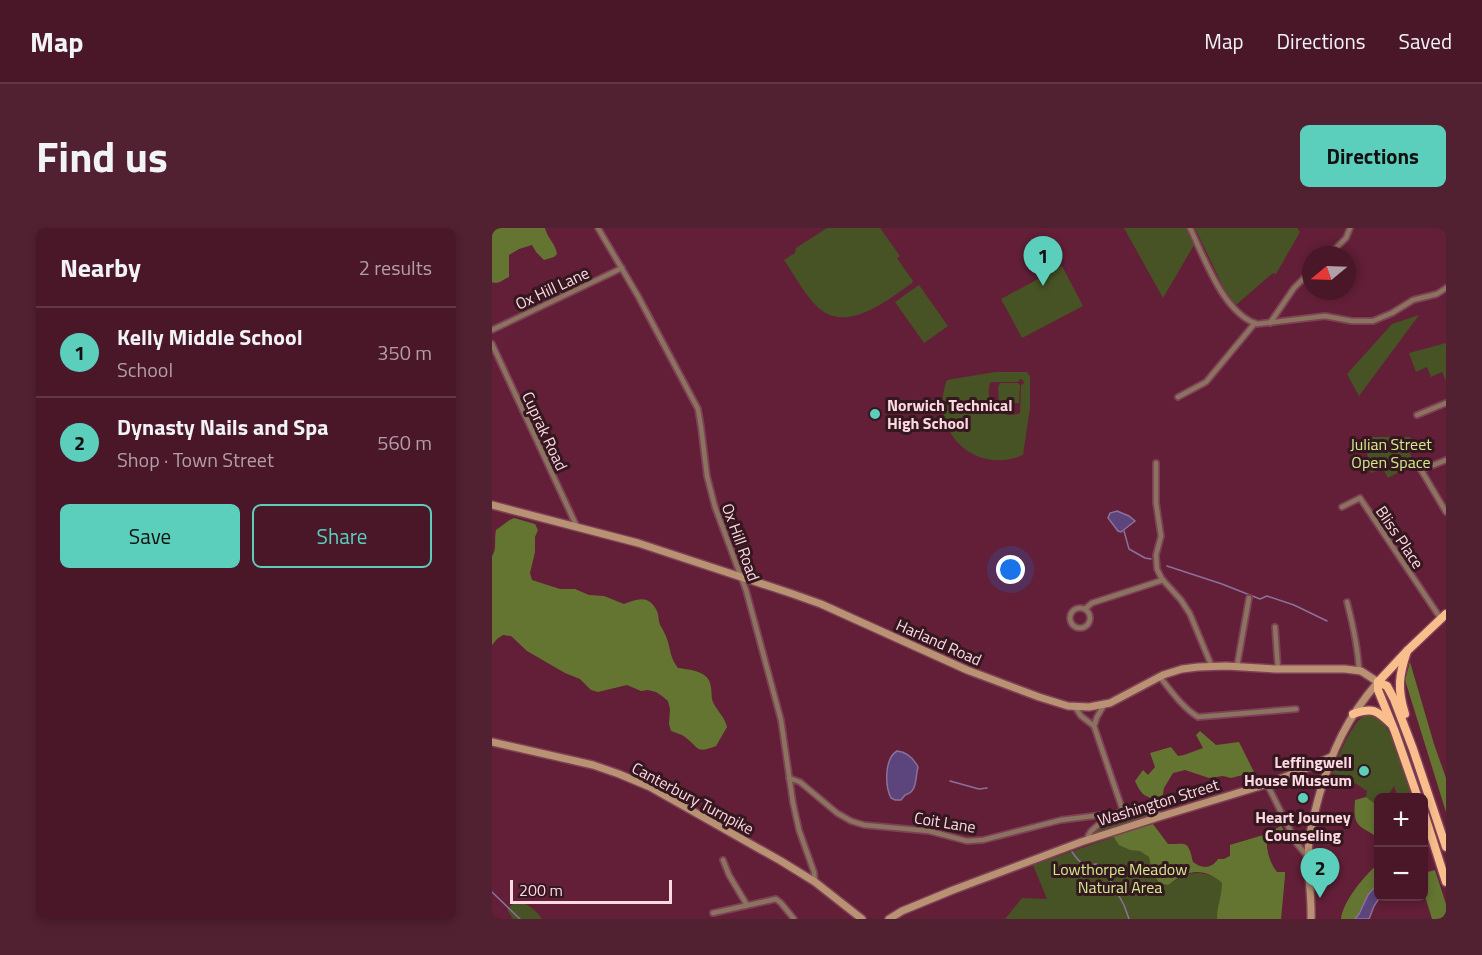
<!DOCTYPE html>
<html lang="en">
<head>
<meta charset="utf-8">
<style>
  body { margin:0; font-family:"Titillium Web",sans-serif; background:#512031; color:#f1f3f6 }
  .controls { position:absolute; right:18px; bottom:18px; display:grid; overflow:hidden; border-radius:9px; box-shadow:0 3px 9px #0003 }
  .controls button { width:54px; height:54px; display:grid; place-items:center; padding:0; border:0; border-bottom:2px solid #613646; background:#4a1729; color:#f1f3f6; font:30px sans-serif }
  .compass { position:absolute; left:810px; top:18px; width:54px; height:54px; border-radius:50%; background:#4a1729; box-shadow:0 3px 9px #0003; rotate:251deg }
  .scale { position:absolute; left:18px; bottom:15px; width:162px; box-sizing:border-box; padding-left:6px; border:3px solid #fcd9e1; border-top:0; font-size:16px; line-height:21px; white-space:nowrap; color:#fcd9e1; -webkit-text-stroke:4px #351720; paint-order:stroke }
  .you { position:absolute; left:519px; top:342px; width:21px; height:21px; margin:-15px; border:4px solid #fff; border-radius:50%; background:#1a73e8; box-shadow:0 0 0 9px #1a73e833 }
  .badge { display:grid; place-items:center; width:39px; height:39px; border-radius:50%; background:#5bcebc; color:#111; font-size:20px; font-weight:700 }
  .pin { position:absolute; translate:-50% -50px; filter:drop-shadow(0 2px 3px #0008) }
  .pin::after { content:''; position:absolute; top:32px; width:21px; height:18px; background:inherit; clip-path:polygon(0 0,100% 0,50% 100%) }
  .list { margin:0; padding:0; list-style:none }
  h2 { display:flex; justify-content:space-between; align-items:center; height:78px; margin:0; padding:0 24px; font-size:26px }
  h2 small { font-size:20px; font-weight:400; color:#b29fa8 }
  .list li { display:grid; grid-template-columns:39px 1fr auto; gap:18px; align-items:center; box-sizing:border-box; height:90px; padding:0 24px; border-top:2px solid #613646 }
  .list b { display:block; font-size:22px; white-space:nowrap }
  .list p { margin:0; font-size:20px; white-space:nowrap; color:#b29fa8 }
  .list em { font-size:20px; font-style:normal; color:#b29fa8 }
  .actions { display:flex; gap:12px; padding:18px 24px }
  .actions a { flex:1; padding:14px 0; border:2px solid #5bcebc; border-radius:9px; text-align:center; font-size:21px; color:#5bcebc }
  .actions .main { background:#5bcebc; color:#111 }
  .map { position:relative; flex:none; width:954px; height:691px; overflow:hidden; border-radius:9px }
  header { display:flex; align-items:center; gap:36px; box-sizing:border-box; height:84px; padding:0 30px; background:#4a1729; border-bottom:2px solid #613646 }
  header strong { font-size:28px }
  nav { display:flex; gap:33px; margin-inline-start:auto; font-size:21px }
  .intro { display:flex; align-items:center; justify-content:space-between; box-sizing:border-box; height:144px; padding:0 36px }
  h1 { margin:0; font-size:42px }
  .button { padding:15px 27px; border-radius:9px; background:#5bcebc; color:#111; font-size:21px; font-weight:700 }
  main { display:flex; gap:36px; padding:0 36px }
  aside { flex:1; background:#4a1729; border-radius:9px; box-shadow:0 3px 9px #0003 }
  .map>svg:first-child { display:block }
</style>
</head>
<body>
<header>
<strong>Map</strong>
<nav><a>Map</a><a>Directions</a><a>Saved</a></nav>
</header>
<div class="intro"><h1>Find us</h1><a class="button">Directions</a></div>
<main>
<aside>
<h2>Nearby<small>2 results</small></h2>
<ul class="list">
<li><span class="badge">1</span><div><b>Kelly Middle School</b><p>School</p></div><em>350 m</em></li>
<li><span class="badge">2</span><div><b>Dynasty Nails and Spa</b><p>Shop · Town Street</p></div><em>560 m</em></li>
</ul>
<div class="actions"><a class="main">Save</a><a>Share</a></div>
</aside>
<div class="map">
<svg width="954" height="691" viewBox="0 0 954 691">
  <rect width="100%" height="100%" fill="#621f37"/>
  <g fill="#475325" fill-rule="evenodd">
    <path d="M 335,0 L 388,0 L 408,28 L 405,30 L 421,53 L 420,55 C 397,71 356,105 328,81 C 315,71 302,46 292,32 L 303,25 L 304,20 Z"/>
    <polygon points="632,0 694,0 702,17 671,70"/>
    <polygon points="703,0 805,0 808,4 784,46 781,45 744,77 732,61"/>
    <polygon points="570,38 591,78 530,110 509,71"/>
    <polygon points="427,57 456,98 432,115 403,74"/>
    <polygon points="927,87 867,168 855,146 900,96"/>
    <polygon points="954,115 954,153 950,144 939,149 935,139 924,144 917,125"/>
    <path d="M 503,144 L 535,144 L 538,148 L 538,180 L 531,227 C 481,248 436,201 455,152 ZM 528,151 L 531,152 L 532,155 L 529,157 L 528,185 C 508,193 492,174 498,155 L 500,154 L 526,154 Z"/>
    <polygon points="512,155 526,155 528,157 527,175 510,176 507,174 506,159 508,155"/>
    <polygon points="872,209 918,209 925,220 917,224 923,235 896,250 891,241 879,245"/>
    <path d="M 876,485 C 881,487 886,488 889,492 C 904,509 913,548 920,569 L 906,569 L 902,558 C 898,565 895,569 886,570 L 886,572 L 882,575 L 874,569 L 875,563 L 855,550 L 847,552 L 847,547 L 840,546 C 845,530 861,491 876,485 Z"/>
    <path d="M 651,585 L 663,587 L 599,607 L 598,606 C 620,588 623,586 651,585 Z"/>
    <path d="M 653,598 L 676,657 C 695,646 701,641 723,649 L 726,631 L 732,631 L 738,628 L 738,617 L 775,606 L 789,598 L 793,604 L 775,612 C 774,623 779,636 785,644 L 793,644 L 793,647 L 789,691 L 513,691 L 530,670 L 555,671 L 541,637 Z"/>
    <path d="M 25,673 C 35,675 44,682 50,691 L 21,691 L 16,683 L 16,680 Z"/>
  </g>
  <g fill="#647532">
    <path d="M 0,0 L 53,0 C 55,10 64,16 65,26 L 62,29 L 52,32 L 44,24 L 40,17 L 27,21 L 17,27 L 17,49 C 12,51 6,57 0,54 Z"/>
    <path d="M 22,290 L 43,296 L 46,302 L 43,309 L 43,324 L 38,345 L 40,352 L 68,361 L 83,361 L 97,367 L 112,368 L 132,376 C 145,371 157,366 165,383 C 167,387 166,392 168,397 C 171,402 174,407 176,414 C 179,425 179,431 186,440 C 200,442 218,443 219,460 C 220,465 219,469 221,474 C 225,483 233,489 235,499 L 224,518 C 203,526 208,520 193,509 C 189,506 184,505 179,503 L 177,496 L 178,481 L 176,473 L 170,468 L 164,464 L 156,462 L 149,463 L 135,457 L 106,464 L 99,462 L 88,451 L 73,445 L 35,423 L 19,408 L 11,407 L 5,411 L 0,417 L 0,328 C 5,322 2,311 4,302 C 11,298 14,293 22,290 Z"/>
    <polygon points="918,434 942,516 954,550 954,584 913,452"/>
    <path d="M 708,503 L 724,517 L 747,514 L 762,544 L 739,550 L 731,548 L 717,550 L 693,542 L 681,545 L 672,560 L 670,571 C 653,570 650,568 643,553 L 651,542 L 656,547 L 663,539 L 658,525 L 679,519 L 686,528 L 692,527 L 711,520 L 704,507 Z"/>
    <path d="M 874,569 L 882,575 L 886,572 L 886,609 C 865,597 861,598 863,572 Z"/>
    <path d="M 661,596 L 676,616 C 695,616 696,612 701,634 C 710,641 719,641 726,631 L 732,631 L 738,628 L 738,617 L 775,606 L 789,598 L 793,604 L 775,612 C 774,623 778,636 785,644 L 793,644 L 793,647 L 789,691 L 725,691 C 725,678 730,668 730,655 C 722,647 709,642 698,645 C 691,646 682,653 676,657 L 667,655 L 660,642 L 657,629 L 648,623 L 638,622 L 627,617 L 621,608 Z"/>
    <path d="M 886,636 L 886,656 L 876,667 L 864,691 L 849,691 C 851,673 873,647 886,636 Z"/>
    <polygon points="943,642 954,676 954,691 940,691 932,665 932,645"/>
  </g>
  <g fill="#5c447d" stroke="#8c719b" stroke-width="1.5">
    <polygon points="625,283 637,288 643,293 629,304 626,303 616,290 618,285"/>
    <path d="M 405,523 C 415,524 422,531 426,539 C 423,549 426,564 413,567 L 409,572 L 403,572 L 399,570 C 393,558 392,531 405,523 Z"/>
    <polygon points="886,655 886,668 888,669 882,678 877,691 863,691 867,686 876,667"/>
  </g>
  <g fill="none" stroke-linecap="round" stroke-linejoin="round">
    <g stroke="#8c719b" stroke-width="1.5">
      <polyline points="632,303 637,321 653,330 659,331"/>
      <polyline points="675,338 730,356 768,371 775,368 802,377 835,393"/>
      <polyline points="458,553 487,561 495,560"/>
      <path d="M 580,624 C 588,635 591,639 604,636 L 611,639 L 632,677 L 637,691"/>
      <polyline points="0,664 28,691"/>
    </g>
    <defs>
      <g id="street">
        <polyline points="106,0 146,68 206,181 209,199 215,248 223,279 254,362 289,492 301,575 307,602 322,644 323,654"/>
        <path d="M 698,0 C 712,29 731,85 765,96 L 833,88 L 860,93 L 881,93 L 900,85 L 921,72 L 945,66 L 954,60"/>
        <polyline points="837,27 854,10 858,0"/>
        <polyline points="778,95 802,60 819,43"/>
        <polyline points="0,102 130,40"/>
        <polyline points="0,116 85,299"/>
        <polyline points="686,169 714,154 763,95"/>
        <polyline points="925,187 954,175"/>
        <polyline points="664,235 664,275 669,308 664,327 665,341 670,351 689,372 698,386 720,439"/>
        <polyline points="925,235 954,284"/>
        <polyline points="929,242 954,232"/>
        <polyline points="850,279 868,270 949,391"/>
        <path d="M 855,374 C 861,397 866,419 867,443"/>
        <circle cx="588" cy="390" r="10"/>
        <polyline points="593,381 600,375 671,352"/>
        <polyline points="783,399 786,441"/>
        <polyline points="745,438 757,370"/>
        <path d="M 668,449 C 679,463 691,480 706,489 L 804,481"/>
        <polyline points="612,477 605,489 602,498 631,583"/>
        <polyline points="583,479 589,488 602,498"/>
        <polyline points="297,550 308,554 345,585 359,593 372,597 437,603 475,613 491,612 569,592 609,587 618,588"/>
        <polyline points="775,556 805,616 816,629"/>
        <path d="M 595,612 C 596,605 600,602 606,597 C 622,584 631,582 652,583 C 659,583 664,583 670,588"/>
        <polyline points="231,632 237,647 255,677"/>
        <polyline points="221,685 284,671 289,675 302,691"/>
      </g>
      <g id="secondary">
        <path d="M 0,277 L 146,315 L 298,365 L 329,376 L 475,442 L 547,469 L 576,478 L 597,479 L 618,475 L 671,447 L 690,441 L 706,439 L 734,438 L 783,441 L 853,441 L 869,443 L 886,454 C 855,490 840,522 827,568 C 823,583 819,597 817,613 C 814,638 820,665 819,691"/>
        <polyline points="0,514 101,537 127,546 158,559 289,633 323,654 370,691"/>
        <polyline points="397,691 410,683 461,662 589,614 670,588 775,556 808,543 839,529"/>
      </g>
      <g id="highway">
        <polyline points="886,454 895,458 902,471 921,521 954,619"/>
        <polyline points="886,454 886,462 903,504 926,570"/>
        <polyline points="886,454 915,423 954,386"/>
        <path d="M 861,486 C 880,479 885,482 899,496"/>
        <path d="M 913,486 C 905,461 907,447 915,423"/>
        <polyline points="932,585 954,654"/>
      </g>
    </defs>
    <use href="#street" stroke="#7e4056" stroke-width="8"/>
    <use href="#secondary" stroke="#7e4056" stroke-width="10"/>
    <use href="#highway" stroke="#7e4056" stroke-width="11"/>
    <use href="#street" stroke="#8b735f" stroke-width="4.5"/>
    <use href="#secondary" stroke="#b89272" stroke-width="7"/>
    <use href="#highway" stroke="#f9be8c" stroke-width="8"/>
  </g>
  <g fill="#5bcebc" stroke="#351720" stroke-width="2">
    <circle cx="383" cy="186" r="6"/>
    <circle cx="872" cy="543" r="6"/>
    <circle cx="811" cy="570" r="6"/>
  </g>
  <g text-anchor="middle" stroke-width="6" stroke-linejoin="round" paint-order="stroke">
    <g font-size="16" fill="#fcd9e1" stroke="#351720">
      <text transform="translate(60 60) rotate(-25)" y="6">Ox Hill Lane</text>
      <text transform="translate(53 203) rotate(65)" y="6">Cuprak Road</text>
      <text transform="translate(908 309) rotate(56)" y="6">Bliss Place</text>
      <text transform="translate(249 314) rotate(70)" y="6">Ox Hill Road</text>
      <text transform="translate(447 414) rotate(24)" y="6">Harland Road</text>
      <text transform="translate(201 570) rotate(28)" y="6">Canterbury Turnpike</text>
      <text transform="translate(666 574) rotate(-17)" y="6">Washington Street</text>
      <text transform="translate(453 594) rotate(9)" y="6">Coit Lane</text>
    </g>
    <g font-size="16" font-weight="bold" fill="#fcd9e1" stroke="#351720" text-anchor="start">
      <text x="395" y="183">Norwich Technical<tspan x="395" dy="18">High School</tspan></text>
      <text x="860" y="540" text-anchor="end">Leffingwell<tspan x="860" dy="18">House Museum</tspan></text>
      <text x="811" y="595" text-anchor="middle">Heart Journey<tspan x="811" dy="18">Counseling</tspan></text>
    </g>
    <g font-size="16" fill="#d1eb8c" stroke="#351720">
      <text x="899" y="222">Julian Street<tspan x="899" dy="18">Open Space</tspan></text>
      <text x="628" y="647">Lowthorpe Meadow<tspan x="628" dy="18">Natural Area</tspan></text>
    </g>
  </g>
</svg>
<div class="controls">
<button>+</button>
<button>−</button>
</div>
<svg class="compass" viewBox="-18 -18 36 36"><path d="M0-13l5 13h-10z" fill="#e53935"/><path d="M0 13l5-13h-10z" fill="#b29fa8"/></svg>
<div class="scale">200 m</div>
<div class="you"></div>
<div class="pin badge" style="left:551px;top:58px">1</div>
<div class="pin badge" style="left:828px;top:670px">2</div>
</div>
</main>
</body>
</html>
